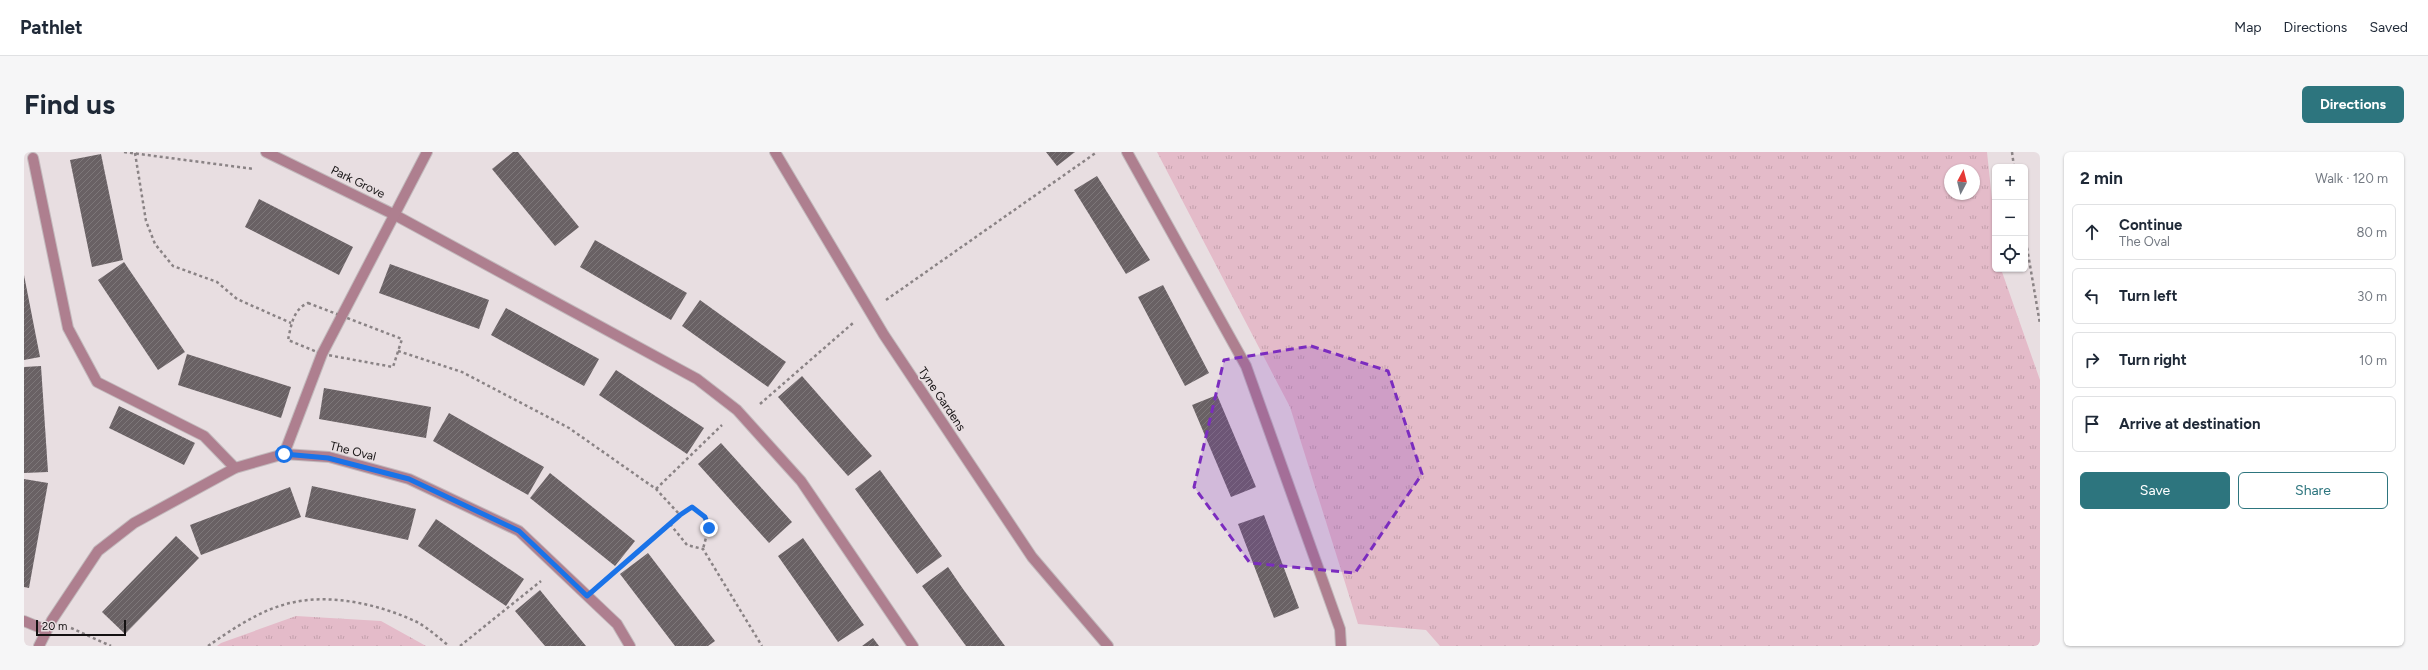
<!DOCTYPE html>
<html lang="en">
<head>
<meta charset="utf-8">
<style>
  body { margin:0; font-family:Figtree,sans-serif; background:#f6f6f7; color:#1f2937 }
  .controls { position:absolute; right:12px; top:12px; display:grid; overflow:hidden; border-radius:6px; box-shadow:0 1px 3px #0004 }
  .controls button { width:36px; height:36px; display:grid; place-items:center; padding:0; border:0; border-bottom:1px solid #e0e1e3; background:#fff; color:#1f2937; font:20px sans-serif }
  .compass { position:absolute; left:1920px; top:12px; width:36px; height:36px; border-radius:50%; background:#fff; box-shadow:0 1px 3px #0004; rotate:7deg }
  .scale { position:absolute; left:12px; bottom:10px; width:90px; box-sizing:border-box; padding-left:4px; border:2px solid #141112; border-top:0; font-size:11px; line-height:14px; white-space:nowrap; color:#141112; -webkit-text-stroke:3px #e8dee1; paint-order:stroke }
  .stop { position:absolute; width:12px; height:12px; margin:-9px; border:3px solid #1a73e8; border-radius:50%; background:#fff }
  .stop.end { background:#1a73e8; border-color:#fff; box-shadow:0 1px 4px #0008 }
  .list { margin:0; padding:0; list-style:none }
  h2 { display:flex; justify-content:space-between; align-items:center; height:52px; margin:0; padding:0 16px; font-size:17px }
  h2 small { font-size:13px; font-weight:400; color:#747a83 }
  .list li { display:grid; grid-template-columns:26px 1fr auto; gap:12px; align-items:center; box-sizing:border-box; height:56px; margin:0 8px 8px; padding:0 8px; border:1px solid #e0e1e3; border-radius:6px }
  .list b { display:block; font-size:15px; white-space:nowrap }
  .list p { margin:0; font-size:13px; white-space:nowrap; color:#747a83 }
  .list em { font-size:13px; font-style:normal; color:#747a83 }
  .actions { display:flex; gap:8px; padding:12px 16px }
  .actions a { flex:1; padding:9px 0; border:1px solid #2d757e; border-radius:6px; text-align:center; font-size:14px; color:#2d757e }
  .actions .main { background:#2d757e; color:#fff }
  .icon { flex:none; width:22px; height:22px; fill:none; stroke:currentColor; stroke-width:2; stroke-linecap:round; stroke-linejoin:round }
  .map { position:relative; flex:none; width:2016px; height:494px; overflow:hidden; border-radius:6px }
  header { display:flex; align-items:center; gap:24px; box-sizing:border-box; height:56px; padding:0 20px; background:#fff; border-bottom:1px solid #e0e1e3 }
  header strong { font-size:19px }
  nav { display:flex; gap:22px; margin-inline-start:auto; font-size:14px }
  .intro { display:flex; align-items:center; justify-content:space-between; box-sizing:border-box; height:96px; padding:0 24px }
  h1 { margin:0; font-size:28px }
  .button { padding:10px 18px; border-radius:6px; background:#2d757e; color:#fff; font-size:14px; font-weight:700 }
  main { display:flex; gap:24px; padding:0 24px }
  aside { flex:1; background:#fff; border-radius:6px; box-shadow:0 1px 3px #0004 }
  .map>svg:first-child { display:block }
</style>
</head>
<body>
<header>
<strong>Pathlet</strong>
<nav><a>Map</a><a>Directions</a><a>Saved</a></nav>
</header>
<div class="intro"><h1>Find us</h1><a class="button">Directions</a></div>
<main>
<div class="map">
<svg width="2016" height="494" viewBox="0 0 2016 494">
  <defs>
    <pattern id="grass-tufts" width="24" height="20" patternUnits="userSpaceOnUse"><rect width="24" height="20" fill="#e4bbc9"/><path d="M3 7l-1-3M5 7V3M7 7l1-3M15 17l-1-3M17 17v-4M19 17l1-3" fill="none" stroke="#c3a0ac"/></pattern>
    <pattern id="building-hatch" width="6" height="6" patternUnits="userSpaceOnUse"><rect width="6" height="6" fill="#696164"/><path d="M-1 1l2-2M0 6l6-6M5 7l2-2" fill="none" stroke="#7d7779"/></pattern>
  </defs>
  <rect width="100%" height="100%" fill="#e8dee1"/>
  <g fill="url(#grass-tufts)" fill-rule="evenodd">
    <path d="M 1133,0 L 1963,0 L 1971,76 L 1971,117 L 1977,117 L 2016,228 L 2016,494 L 1416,494 L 1402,478 L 1334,472 L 1266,255 ZM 1926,18 L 1950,18 L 1950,42 L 1926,42 Z"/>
    <polygon points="272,464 357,469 402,494 193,494 197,491"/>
  </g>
  <g fill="url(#building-hatch)">
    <polygon points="489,0 494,0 555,75 531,94 468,17"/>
    <polygon points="1022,0 1051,0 1033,14"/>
    <polygon points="77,2 99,108 68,115 46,8"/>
    <polygon points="1073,24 1126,108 1102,122 1050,38"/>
    <polygon points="235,47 329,95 315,123 221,75"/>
    <polygon points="571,88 663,141 647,168 556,115"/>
    <polygon points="100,110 161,200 134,218 74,128"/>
    <polygon points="366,112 465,148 455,177 355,141"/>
    <polygon points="0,123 16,205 0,208"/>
    <polygon points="1139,133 1185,221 1161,234 1114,145"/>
    <polygon points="676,148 762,210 744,235 658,174"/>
    <polygon points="482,156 575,207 560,234 467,183"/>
    <polygon points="163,202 267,235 257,266 154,233"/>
    <polygon points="17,214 24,320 0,321 0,215"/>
    <polygon points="592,218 680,276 663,302 575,243"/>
    <polygon points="778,224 848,304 824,324 754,245"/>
    <polygon points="300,236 407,255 402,286 295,267"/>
    <polygon points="1193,243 1232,335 1207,345 1168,253"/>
    <polygon points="95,254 171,291 160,313 85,276"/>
    <polygon points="425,261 520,315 504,343 409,289"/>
    <polygon points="697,291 768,370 745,391 674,312"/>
    <polygon points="856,318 918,404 893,422 831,337"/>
    <polygon points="526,321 611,389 591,414 506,346"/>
    <polygon points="0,327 24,331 5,436 0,435"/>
    <polygon points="288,334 392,357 384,388 281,365"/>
    <polygon points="266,335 277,365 177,403 166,373"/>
    <polygon points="1240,363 1275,456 1250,466 1214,372"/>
    <polygon points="412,367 500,427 482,454 394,394"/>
    <polygon points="152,384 175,406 101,482 78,460"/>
    <polygon points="779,386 840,473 814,490 754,404"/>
    <polygon points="624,401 691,489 684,494 651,494 596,422"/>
    <polygon points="924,415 939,437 981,494 942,494 898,434"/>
    <polygon points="516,438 533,459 562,494 521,494 491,459"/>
    <polygon points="849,486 855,494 838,494"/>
  </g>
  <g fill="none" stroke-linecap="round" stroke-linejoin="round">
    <defs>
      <g id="street">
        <polyline points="242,0 371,63 673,227 713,258 777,329 889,494"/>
        <polyline points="751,0 860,183 1008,405 1084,494"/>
        <polyline points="1103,0 1222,214 1316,477 1317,494"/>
        <polyline points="9,6 44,176 73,230 180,284 211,316"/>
        <polyline points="260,302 298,202 403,0"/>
        <polyline points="0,469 22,478"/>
        <polyline points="15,494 28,468 74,399 110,371 211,316 260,302 305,305 385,327 495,379 593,472 606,494"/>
      </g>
    </defs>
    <use href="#street" stroke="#c2b9bc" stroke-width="12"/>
    <g stroke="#8a8385" stroke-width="2.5" stroke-dasharray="3 3" stroke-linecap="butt">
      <polyline points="100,0 230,17"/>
      <polyline points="1988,0 1990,15"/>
      <polyline points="111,1 122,69 131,92 149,114 193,130 213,147 267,171"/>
      <polyline points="2001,84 2016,172"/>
      <polyline points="862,148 1073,0"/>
      <path d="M 284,151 L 378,187 L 369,215 L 298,202 L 264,188 C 267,174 269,157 284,151 Z"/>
      <polyline points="374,199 438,220 545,276 632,337 656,363"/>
      <polyline points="736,252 829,171"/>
      <polyline points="632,337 698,273"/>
      <polyline points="646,372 663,393 679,397 738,494"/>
      <path d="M 578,431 L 656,363 L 668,355 C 688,370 685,374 679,397"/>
      <polyline points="47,476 87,494"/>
      <path d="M 184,494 C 210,476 239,456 271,450 C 310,442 357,453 393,470 C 404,476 415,486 425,494"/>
      <polyline points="436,494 517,429"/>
    </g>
    <use href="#street" stroke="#ae7f8f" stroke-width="10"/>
  </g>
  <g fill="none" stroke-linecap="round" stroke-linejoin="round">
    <polyline stroke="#1a73e8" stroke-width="5" points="260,302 304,306 385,327 495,379 563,444 656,363 668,355 681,365 685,376"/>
  </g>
  <path fill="#7b2cbf" fill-opacity="0.2" stroke="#7b2cbf" stroke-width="3" stroke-dasharray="8 5" stroke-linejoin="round" d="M 1287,194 L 1364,219 L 1398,322 L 1331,421 L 1226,411 L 1170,335 L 1200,208 Z"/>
  <g text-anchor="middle" stroke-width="3.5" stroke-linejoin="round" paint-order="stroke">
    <g font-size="12" fill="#141112" stroke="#e8dee1">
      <text transform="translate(334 30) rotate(26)" y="4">Park Grove</text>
      <text transform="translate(918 247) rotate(56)" y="4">Tyne Gardens</text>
      <text transform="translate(329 299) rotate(14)" y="4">The Oval</text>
    </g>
  </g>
</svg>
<div class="controls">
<button>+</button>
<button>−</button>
<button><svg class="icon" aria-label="locate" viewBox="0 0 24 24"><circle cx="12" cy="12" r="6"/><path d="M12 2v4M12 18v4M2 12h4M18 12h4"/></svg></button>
</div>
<svg class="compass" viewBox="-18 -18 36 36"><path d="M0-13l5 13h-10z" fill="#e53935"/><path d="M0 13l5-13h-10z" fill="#747a83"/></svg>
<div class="scale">20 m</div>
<div class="stop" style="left:260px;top:302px"></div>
<div class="stop end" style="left:685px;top:376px"></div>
</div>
<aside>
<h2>2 min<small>Walk · 120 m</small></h2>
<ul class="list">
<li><svg class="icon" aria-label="ahead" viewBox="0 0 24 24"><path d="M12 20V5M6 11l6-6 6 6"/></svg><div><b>Continue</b><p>The Oval</p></div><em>80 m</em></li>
<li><svg class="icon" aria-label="left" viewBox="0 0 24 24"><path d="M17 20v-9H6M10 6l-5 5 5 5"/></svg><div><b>Turn left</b></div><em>30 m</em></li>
<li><svg class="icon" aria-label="right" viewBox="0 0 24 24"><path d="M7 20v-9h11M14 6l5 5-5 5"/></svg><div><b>Turn right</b></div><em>10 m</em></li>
<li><svg class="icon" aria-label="arrive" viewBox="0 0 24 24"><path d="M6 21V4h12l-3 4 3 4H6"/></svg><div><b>Arrive at destination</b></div></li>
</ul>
<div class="actions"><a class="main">Save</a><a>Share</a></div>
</aside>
</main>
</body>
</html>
